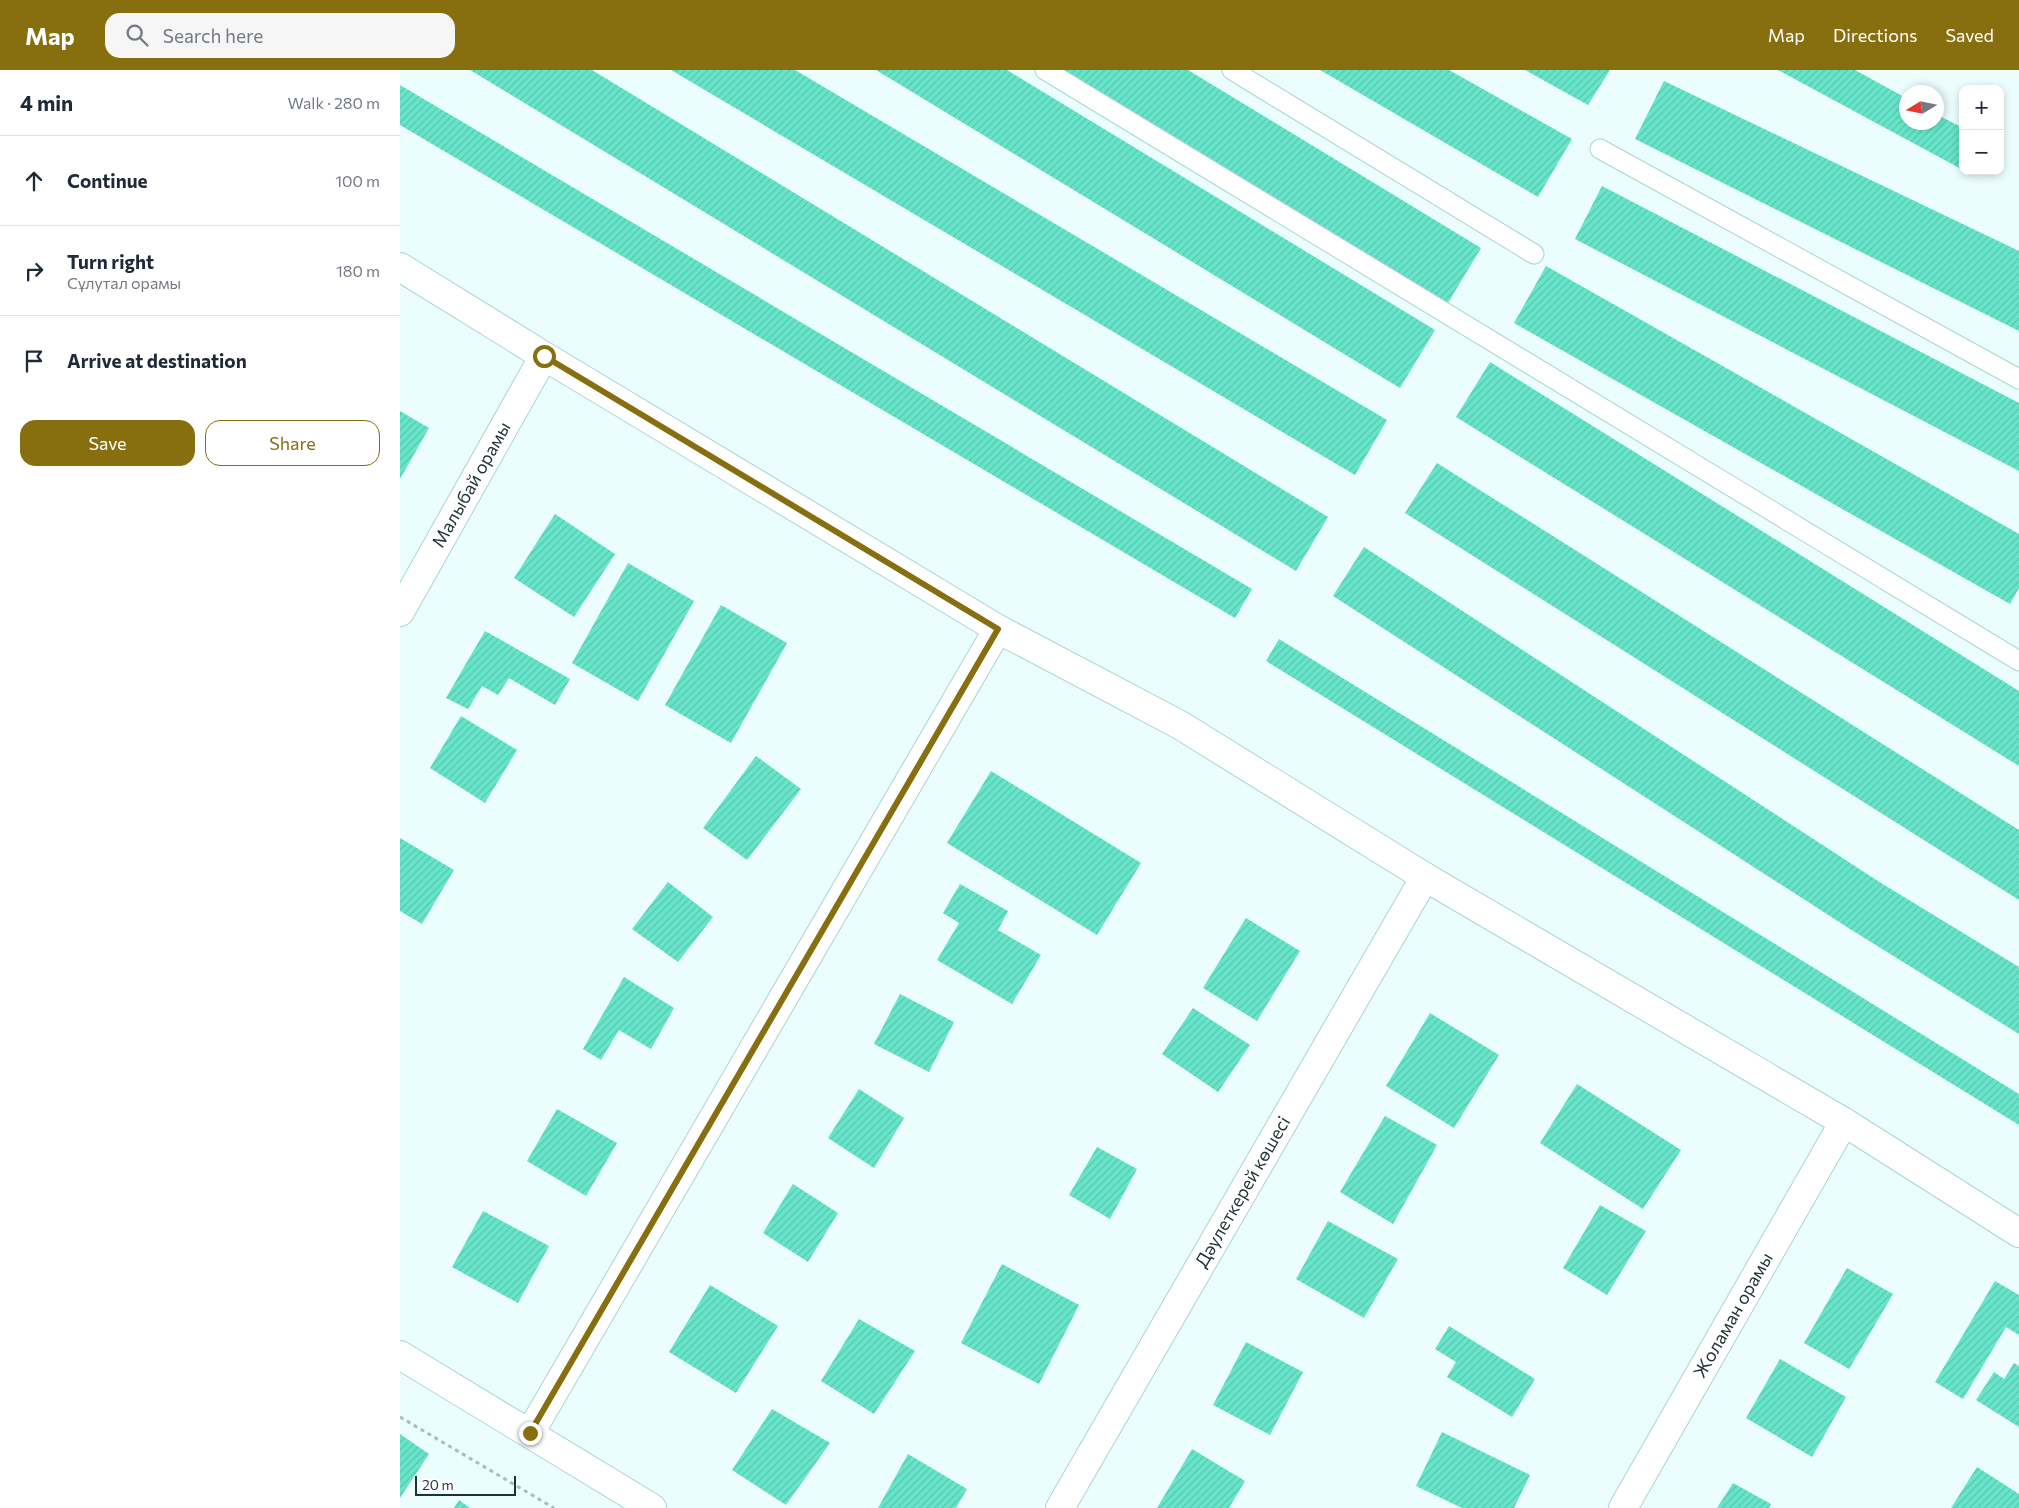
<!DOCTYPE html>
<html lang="en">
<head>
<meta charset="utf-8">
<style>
  body { margin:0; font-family:Commissioner,sans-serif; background:#f6f6f7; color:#1f2937 }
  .controls { position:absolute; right:15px; top:15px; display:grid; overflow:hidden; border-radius:10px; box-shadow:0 2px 8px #0003 }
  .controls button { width:45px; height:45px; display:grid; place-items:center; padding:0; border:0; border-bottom:1px solid #e0e1e3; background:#fff; color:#1f2937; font:25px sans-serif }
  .compass { position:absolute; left:1499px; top:15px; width:45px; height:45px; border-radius:50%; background:#fff; box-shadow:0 2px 8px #0003; rotate:260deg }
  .scale { position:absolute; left:15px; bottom:12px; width:101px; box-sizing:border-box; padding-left:5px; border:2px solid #1f3132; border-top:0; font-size:14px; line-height:18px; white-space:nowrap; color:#1f3132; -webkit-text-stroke:4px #fff; paint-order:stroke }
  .stop { position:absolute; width:15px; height:15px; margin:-11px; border:4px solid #876f0f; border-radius:50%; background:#fff }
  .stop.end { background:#876f0f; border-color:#fff; box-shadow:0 1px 5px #0008 }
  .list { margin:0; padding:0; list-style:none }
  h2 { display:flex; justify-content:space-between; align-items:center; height:65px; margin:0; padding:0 20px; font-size:21px }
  h2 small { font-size:16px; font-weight:400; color:#747a83 }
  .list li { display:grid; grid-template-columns:32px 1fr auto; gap:15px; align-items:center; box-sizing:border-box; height:90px; padding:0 20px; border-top:1px solid #e0e1e3 }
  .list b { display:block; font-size:19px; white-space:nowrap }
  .list p { margin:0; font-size:16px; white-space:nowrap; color:#747a83 }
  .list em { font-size:16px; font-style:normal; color:#747a83 }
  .actions { display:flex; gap:10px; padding:15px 20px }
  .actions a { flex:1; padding:11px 0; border:1px solid #876f0f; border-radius:15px; text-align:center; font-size:18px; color:#876f0f }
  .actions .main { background:#876f0f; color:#fff }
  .icon { flex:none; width:28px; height:28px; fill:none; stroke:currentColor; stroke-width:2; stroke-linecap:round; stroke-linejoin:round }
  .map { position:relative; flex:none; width:1619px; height:1438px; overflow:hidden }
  header { display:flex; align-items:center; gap:30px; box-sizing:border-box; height:70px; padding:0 25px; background:#876f0f; color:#fff }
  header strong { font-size:24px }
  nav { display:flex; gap:28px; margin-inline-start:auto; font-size:18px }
  .search { width:350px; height:45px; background:#f6f6f7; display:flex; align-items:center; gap:12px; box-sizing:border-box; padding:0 18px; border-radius:15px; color:#747a83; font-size:19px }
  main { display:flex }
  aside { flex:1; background:#fff }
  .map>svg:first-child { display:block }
</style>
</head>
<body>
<header>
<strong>Map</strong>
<div class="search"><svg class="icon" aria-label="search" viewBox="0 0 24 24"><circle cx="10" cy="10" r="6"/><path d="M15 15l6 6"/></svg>Search here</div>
<nav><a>Map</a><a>Directions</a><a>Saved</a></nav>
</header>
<main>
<aside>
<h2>4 min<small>Walk · 280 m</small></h2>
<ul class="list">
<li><svg class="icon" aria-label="ahead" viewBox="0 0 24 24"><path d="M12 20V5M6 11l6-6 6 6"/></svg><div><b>Continue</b></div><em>100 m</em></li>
<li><svg class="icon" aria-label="right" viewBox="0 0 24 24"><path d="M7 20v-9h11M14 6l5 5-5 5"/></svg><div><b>Turn right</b><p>Сұлутал орамы</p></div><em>180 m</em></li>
<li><svg class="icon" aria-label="arrive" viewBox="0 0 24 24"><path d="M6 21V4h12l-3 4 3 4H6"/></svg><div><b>Arrive at destination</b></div></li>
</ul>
<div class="actions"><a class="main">Save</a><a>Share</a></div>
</aside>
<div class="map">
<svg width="1619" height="1438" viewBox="0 0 1619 1438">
  <defs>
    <pattern id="building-hatch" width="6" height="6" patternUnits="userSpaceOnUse" patternTransform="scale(1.25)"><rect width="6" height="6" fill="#67e5ca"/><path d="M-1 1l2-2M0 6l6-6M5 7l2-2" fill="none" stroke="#59c5ae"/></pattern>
  </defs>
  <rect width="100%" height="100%" fill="#ebfdfd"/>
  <g fill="url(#building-hatch)">
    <polygon points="70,0 192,0 928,447 896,501"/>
    <polygon points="271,0 395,0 987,350 955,405"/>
    <polygon points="476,0 607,0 1035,260 1000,318"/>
    <polygon points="664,0 788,0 1081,178 1048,233"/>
    <polygon points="920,0 1049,0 1172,69 1138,127"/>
    <polygon points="1125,0 1210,0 1188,35"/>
    <polygon points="1378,0 1455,0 1506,28 1506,52 1536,52 1536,44 1563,58 1563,100"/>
    <polygon points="1264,11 1619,181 1619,261 1235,69"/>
    <polygon points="0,15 852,519 835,548 0,55"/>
    <polygon points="1202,116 1619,333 1619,401 1175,169"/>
    <polygon points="1146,196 1619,464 1619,518 1610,534 1114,253"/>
    <polygon points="1090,292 1619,621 1619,696 1056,347"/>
    <polygon points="0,341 29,358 0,409"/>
    <polygon points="1037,393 1619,760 1619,830 1005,443"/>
    <polygon points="155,444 215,484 174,547 114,508"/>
    <polygon points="964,477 1481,813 1619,897 1619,964 1450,859 933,526"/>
    <polygon points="228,493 294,531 238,631 172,593"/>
    <polygon points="321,535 387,573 331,673 265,635"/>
    <polygon points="85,561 170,609 155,635 109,608 98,625 82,616 68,639 46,628"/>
    <polygon points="879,569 1619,1024 1619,1055 866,591"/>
    <polygon points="61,646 117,680 85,733 30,698"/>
    <polygon points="356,686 401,719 347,790 303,758"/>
    <polygon points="591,701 741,793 697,865 547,773"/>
    <polygon points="0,768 54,800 22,854 0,841"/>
    <polygon points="268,812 313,847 278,892 232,859"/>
    <polygon points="560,814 608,841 598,860 641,885 612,934 537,890 559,853 543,843"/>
    <polygon points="846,848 900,881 857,951 803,918"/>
    <polygon points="224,907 274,938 251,979 219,960 201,990 183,979"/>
    <polygon points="500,924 554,952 529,1002 474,974"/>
    <polygon points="793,938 850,975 818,1022 762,984"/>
    <polygon points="1030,943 1099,985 1054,1058 986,1016"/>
    <polygon points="1177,1014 1281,1080 1243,1139 1140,1073"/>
    <polygon points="459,1019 504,1048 474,1098 428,1068"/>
    <polygon points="157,1039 217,1073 186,1126 127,1091"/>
    <polygon points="985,1046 1037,1075 993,1154 940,1122"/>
    <polygon points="697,1077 737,1099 710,1149 669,1125"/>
    <polygon points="393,1114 438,1143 408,1192 363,1163"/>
    <polygon points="1200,1135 1246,1161 1207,1225 1163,1198"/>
    <polygon points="83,1141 149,1176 118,1233 52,1197"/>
    <polygon points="928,1151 998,1189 964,1248 896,1209"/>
    <polygon points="602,1194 679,1235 639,1314 561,1273"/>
    <polygon points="1447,1198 1493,1224 1449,1299 1404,1273"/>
    <polygon points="1595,1211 1619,1225 1619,1265 1606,1257 1563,1329 1535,1312"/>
    <polygon points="310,1215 378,1256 336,1323 269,1282"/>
    <polygon points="459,1249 515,1281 474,1344 421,1311"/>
    <polygon points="1049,1256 1135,1309 1112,1347 1047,1307 1056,1292 1035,1279"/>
    <polygon points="846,1272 903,1302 870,1365 813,1335"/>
    <polygon points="1380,1289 1446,1327 1412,1387 1346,1348"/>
    <polygon points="1614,1293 1619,1296 1619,1357 1576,1330 1594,1302 1604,1309"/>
    <polygon points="372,1339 430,1373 386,1435 332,1400"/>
    <polygon points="1042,1362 1130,1405 1114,1438 1062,1438 1016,1416"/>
    <polygon points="0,1364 29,1384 0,1428"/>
    <polygon points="792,1379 845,1411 829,1438 757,1438"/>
    <polygon points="508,1384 567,1419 556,1438 478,1438"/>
    <polygon points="1577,1397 1619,1424 1619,1438 1551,1438"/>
    <polygon points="1333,1413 1371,1434 1369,1438 1317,1438"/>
    <polygon points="59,1430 70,1438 54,1438"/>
  </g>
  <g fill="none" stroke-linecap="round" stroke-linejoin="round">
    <defs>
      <g id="service">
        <polyline points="645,0 1619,591"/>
        <polyline points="832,0 1134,184"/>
        <polyline points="1200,79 1619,309"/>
      </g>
      <g id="minor">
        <polyline points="0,197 144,286 598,559 780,655 1025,807 1444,1052 1619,1163"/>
        <path id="s1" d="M 0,542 L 144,286"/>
        <polyline points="0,1285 252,1438"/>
        <polyline points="130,1363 598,559"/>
        <path id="s2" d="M 660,1438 L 1025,807"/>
        <path id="s3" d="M 1223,1438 L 1444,1052"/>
      </g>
    </defs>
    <use href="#service" stroke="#a8d5d6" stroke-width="21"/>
    <use href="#minor" stroke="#a8d5d6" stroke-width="30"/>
    <polyline stroke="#aabcbc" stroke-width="3" stroke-dasharray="4 4" stroke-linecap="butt" points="0,1347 154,1438"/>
    <use href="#service" stroke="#fff" stroke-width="19"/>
    <use href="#minor" stroke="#fff" stroke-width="28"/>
  </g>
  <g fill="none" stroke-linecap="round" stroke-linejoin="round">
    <polyline stroke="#876f0f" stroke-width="6" points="130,1363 598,559 144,286"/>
  </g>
  <g text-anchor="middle" stroke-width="5" stroke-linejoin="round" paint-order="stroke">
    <g font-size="18" fill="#1f3132" stroke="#fff">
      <text dy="6" stroke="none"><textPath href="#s1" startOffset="146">Малыбай орамы</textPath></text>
      <text dy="6" stroke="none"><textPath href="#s2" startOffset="365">Дәулеткерей көшесі</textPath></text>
      <text dy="6" stroke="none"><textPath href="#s3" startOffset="222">Жоламан орамы</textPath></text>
    </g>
  </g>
</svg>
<div class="controls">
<button>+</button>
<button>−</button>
</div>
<svg class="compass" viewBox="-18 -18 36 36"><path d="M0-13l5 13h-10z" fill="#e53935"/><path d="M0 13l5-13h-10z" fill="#747a83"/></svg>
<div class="scale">20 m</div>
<div class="stop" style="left:144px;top:286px"></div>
<div class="stop end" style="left:130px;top:1363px"></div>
</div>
</main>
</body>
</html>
